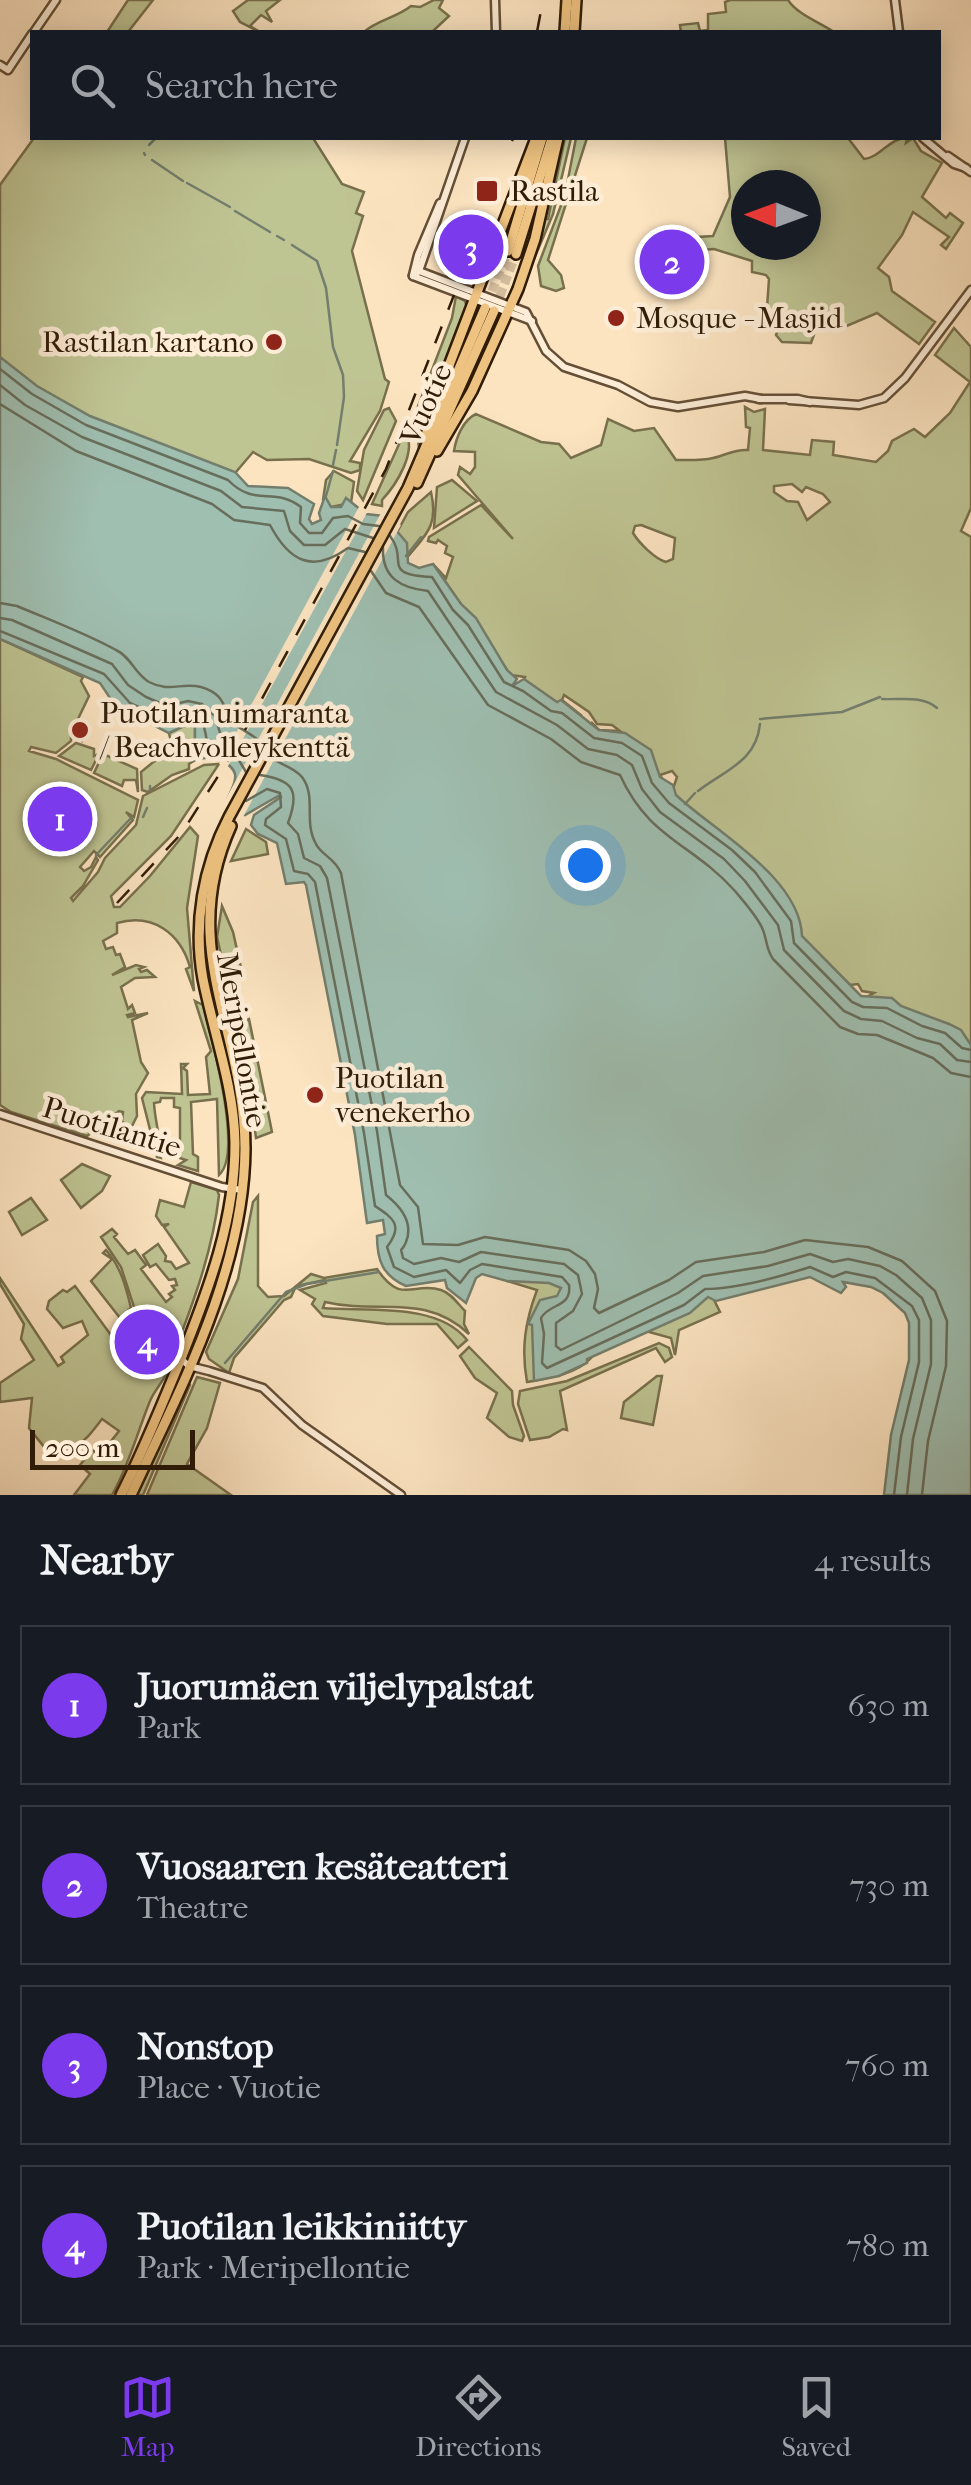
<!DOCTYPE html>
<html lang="en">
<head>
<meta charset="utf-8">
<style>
  body { margin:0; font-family:"IM FELL French Canon",serif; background:#242831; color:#f1f3f6 }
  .compass { position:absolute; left:731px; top:170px; width:90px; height:90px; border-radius:50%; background:#171b24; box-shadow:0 5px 25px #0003; rotate:271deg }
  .scale { position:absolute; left:30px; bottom:25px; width:165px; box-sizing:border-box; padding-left:10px; border:5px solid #311d07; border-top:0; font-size:28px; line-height:35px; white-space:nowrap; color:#311d07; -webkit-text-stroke:8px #fdedd7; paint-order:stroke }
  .you { position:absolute; left:585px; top:865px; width:35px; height:35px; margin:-25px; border:8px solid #fff; border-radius:50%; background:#1a73e8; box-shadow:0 0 0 15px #1a73e833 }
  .badge { display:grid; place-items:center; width:65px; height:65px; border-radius:50%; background:#7c3aed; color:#fff; font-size:32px; font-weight:700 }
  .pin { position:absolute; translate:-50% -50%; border:5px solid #fff; box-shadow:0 2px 10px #0006 }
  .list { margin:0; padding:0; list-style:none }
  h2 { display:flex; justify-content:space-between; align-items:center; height:130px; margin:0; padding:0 40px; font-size:42px }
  h2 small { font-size:32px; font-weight:400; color:#9ea1a6 }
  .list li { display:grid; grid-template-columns:65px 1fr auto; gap:30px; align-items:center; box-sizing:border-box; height:160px; margin:0 20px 20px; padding:0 20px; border:2px solid #363941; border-radius:0px }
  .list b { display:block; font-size:38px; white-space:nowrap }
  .list p { margin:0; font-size:32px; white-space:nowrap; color:#9ea1a6 }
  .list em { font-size:32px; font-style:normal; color:#9ea1a6 }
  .icon { flex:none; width:55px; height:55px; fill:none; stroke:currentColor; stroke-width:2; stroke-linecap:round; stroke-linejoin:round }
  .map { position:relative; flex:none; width:971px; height:1495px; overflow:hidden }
  .search { position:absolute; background:#171b24; box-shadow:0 5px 25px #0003; left:30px; right:30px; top:30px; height:110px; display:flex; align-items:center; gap:25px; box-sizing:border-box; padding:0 35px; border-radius:0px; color:#9ea1a6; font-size:38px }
  .sheet { height:850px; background:#171b24 }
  nav { display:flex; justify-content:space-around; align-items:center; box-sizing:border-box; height:140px; border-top:2px solid #363941; background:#171b24; font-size:28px; color:#9ea1a6 }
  nav a { display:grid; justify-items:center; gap:5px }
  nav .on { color:#7c3aed }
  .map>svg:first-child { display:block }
</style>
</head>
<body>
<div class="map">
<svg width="971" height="1495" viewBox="0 0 971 1495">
  <rect width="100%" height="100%" fill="#fce4c1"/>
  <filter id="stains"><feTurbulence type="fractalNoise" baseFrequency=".002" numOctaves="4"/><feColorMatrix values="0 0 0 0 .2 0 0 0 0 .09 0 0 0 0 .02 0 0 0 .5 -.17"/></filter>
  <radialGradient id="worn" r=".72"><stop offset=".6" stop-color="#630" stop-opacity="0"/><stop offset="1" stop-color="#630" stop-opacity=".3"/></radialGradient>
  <g fill="#bfc493" stroke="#78704d" stroke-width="2.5" fill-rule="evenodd">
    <polygon points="128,0 153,0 128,32 107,32"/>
    <polygon points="248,0 280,0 266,11 272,22 261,15 250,26 260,32 240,22 233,11"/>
    <path d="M 434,0 L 443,0 L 439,8 L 449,16 L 432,32 L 364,32 C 377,20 396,18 411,6 L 420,7 Z"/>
    <path d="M 730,0 L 788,0 C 797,14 819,22 834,32 L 681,32 L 680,25 L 698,23 L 700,31 L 708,30 L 708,14 L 726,12 L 725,2 Z"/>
    <polygon points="34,138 313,138 342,184 364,192 356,213 363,216 352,251 385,379 389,382 380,411 350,461 360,463 360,470 351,473 309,459 267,460 253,452 236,472 236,481 0,396 0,185"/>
    <polygon points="565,138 571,138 553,214 534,259 544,218 548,219"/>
    <polygon points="576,138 587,138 548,260 561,275 564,288 556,291 541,286 538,266 565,195"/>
    <path d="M 725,138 L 848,138 L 864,159 C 881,157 889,138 907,138 L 906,143 L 913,138 L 921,151 L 942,163 L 922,197 L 946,218 L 950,213 L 963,223 L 946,249 L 941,245 L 949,237 L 913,212 L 902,235 L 878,268 L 889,277 L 892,291 L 935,322 L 919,344 L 877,313 L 842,328 L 822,326 L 816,329 L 811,343 L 782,342 L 776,335 L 782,317 L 773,313 L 772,322 L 766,322 L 769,279 L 766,275 L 752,272 L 752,261 L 714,249 L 665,253 L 665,239 L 713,236 L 730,197 ZM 746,185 L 806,185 L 806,245 L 746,245 Z"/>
    <polygon points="456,296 465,301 467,308 419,449 418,439 410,427 452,318"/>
    <path d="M 954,328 L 971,347 L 971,508 L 961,531 L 971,537 L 971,1061 L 863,999 L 874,993 L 862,991 L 858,984 L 850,985 L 813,950 L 667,789 L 674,786 L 677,777 L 672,771 L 660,775 L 663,780 L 587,732 L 592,723 L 599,730 L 620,731 L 612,725 L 597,724 L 589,712 L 564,695 L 562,700 L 582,716 L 521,687 L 525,677 L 511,675 L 507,670 L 433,564 L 446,578 L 453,557 L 445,553 L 447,546 L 438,540 L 436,543 L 428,541 L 429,537 L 481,505 L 513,539 L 458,475 L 460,467 L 470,474 L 475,467 L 475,452 L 454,451 C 456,438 463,420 476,414 L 541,442 L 559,444 L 571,458 L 601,445 L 608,419 L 634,431 L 654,428 L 676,460 C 689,460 701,461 713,458 C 727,455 734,449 748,450 L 750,428 L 746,427 L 745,407 L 754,412 L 765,409 L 763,450 L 810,455 L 812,440 L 834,442 L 833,455 L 876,462 L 888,451 L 892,441 L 914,429 L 925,437 L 950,413 L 970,382 L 935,355 ZM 792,484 L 802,492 L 806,487 L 823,494 L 830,502 L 807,520 L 798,502 L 787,501 L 774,492 L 774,486 ZM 641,525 L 675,538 L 673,559 L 666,562 C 655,559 639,543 633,533 L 635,526 Z"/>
    <polygon points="389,408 396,421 363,500 357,491 364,450 384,410"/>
    <path d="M 405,431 C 418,451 396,485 382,500 L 382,506 L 372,504 Z"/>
    <polygon points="334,471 354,482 351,503 331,507 323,500 326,480"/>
    <polygon points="452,480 477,501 434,528 437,487"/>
    <path d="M 431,492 C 439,527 425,535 406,559 L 388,549 L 408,512 Z"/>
    <path d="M 0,639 L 83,677 L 81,681 L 89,696 L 78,719 L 89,725 L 82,741 L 71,736 L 71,741 L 56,753 L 31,747 L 29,751 L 56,759 L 138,800 L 134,817 L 126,812 L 133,820 L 100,857 L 94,851 L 80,867 L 84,871 L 91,867 L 96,857 L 98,860 L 83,886 L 71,898 L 73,901 L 98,872 L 105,858 L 136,825 L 143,796 L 204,765 L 219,764 L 171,836 L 111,896 L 114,907 L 120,907 L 150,876 L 190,827 L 198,836 L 187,908 L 194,991 L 186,969 L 190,967 C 180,933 153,913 117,923 L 117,933 L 103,941 L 106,949 L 113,947 L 116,955 L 120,954 L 125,967 L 112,975 L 136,965 L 144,967 L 139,969 L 141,972 L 147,970 L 155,977 L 135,978 L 121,987 L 128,1009 L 132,1005 L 135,1013 L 127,1015 L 128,1017 L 148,1013 L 132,1020 L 141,1062 L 148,1073 L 136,1094 L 137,1116 L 130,1130 L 122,1121 L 123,1112 L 119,1111 L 87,1136 L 11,1112 L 0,1105 Z"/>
    <polygon points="190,723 195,726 195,760 189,764 189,769 172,775 148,792 142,790 141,772 172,747 169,733"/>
    <polygon points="76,743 94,749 94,756 99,754 91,770 59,756"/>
    <polygon points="103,754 137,769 138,792 136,780 124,780 122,786 94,773"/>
    <polygon points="246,829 266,842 268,854 231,861"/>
    <polygon points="222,906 233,932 242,972 241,977 227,981 217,937"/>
    <path d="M 195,1001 L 203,1005 C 211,1036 244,1153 219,1175 L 217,1099 L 191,1102 L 193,1154 L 198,1157 L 198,1171 L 178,1165 L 186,1160 L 180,1158 L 180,1108 L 174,1107 L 174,1098 L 161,1098 L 160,1102 L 154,1103 C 155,1122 161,1139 161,1158 L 157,1157 L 142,1098 L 146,1092 L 182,1094 L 181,1064 L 187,1064 L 183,1068 L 187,1071 L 188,1095 L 210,1094 L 206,1057 L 211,1051 Z"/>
    <polygon points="249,1019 272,1132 256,1138 249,1085 235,1025"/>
    <polygon points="82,1164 110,1176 102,1191 81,1208 61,1180"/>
    <path d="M 191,1182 L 217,1190 L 219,1195 C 212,1258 188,1316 166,1374 C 162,1383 154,1391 150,1401 C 137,1433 129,1465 112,1495 L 74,1495 L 90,1474 L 80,1465 L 92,1450 L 100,1455 L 119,1431 L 102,1419 C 83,1443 78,1453 45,1448 L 29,1428 L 32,1398 L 0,1402 L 0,1383 L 34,1360 L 21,1339 L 24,1324 L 0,1284 L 0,1278 L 58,1366 L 64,1362 L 61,1357 L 88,1335 L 82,1321 L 63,1328 L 47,1309 L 49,1301 L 63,1290 L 67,1292 L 75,1286 L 116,1342 L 147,1317 L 141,1308 L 136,1311 L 134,1307 L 121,1267 L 101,1237 L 112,1229 L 117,1234 L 114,1237 L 128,1254 L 135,1250 L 146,1265 L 141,1269 L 166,1302 L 172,1297 L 169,1294 L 175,1290 L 172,1286 L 177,1285 L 175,1279 L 169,1280 L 156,1264 L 150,1267 L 143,1255 L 158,1244 L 166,1256 L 165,1261 L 171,1262 L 176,1269 L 189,1263 L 164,1227 L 169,1224 L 162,1225 L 156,1216 L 160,1200 L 184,1207 Z"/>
    <path d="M 258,1196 L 258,1286 L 268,1297 L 284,1296 L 311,1274 L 324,1278 L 377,1269 C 402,1306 413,1281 441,1290 C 451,1293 458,1304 465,1311 L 464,1324 L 469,1334 C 424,1292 379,1315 325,1302 L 323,1308 C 368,1312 437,1302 467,1340 L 458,1348 L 437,1324 L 387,1324 L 323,1316 L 312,1304 L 315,1299 L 300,1290 L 326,1283 L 325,1280 L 296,1286 L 291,1297 L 284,1300 L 234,1358 L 229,1373 L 209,1359 L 206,1352 L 238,1279 L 253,1202 Z"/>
    <polygon points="31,1198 47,1220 22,1235 9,1212"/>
    <path d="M 106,1250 C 121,1267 126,1287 131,1308 L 120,1318 L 91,1281 L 112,1259 L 103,1253 Z"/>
    <path d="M 550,1262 L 591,1358 C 577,1374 549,1378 527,1382 C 521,1349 525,1322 537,1290 L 507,1281 L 516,1280 Z"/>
    <polygon points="708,1288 720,1312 679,1330 675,1355 671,1338 649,1332"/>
    <polygon points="659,1343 669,1348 672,1357 665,1362 656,1348 560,1391 567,1430 563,1429 549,1437 530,1440 518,1404 520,1391 567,1381"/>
    <polygon points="469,1347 512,1391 513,1405 524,1436 522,1441 509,1437 487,1418 497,1393 475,1378 460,1356"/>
    <polygon points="657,1376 662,1376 653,1425 621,1418 624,1402"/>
    <polygon points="197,1377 220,1383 207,1428 187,1464 231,1495 147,1495"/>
    <polygon points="187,1381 190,1385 143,1495 135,1495"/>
  </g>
  <path fill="#9fbfb1" stroke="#737e6d" stroke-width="2.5" d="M 0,357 L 37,386 L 90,416 L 235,472 L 248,486 L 288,488 L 314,504 L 309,519 L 312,524 L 321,520 L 319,513 L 325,496 L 331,507 L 341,507 L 346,498 L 366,514 L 384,516 L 407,543 L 408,563 L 419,568 L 433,564 L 461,604 L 476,618 L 507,670 L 517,679 L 512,686 L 524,679 L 557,702 L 561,700 L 599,730 L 625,733 L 651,750 L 660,777 L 673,785 L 676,795 C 714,831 800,877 802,936 L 861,996 L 892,998 L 901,1006 L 949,1024 L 961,1030 L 971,1045 L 971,1495 L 884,1495 L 891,1435 L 909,1360 L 909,1323 L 905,1313 L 883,1293 L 871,1287 L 843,1282 L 846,1287 L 841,1293 L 810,1277 L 716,1301 L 708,1297 L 690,1313 L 587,1359 L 587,1363 L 559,1376 L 534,1381 L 532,1325 L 528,1324 L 540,1300 L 557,1296 L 561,1288 L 549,1283 L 507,1281 L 482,1274 L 476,1278 L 466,1303 L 447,1288 L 445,1280 L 406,1286 C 383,1276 377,1261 377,1236 L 385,1234 L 383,1220 L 367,1223 L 355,1135 L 306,885 L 304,882 L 286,884 L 277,843 L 258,834 L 251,825 L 254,815 L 281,797 L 280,795 L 245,815 L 229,808 L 226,802 C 238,776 242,771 215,756 L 195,760 L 195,726 L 190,723 L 169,733 L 125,711 L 112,701 L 100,683 L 0,639 Z"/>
  <g fill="#fce4c1">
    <polygon points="360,505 369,509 227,768 219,764"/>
    <polygon points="382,511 387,512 225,811 222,806"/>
    <polygon points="389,515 401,525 242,819 227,813"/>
  </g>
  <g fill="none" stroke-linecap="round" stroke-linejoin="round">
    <g stroke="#686e5c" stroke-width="2.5">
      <path d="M 0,369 L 32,394 L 86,425 L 228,480 C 255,508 274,486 301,507 L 300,523 L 309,533 L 322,533 L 333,518 L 348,516 L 363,524 L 379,526"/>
      <polyline points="0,385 25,405 82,437 221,491 242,507 284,511 290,531 304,545 325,545 345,529 373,538"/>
      <path d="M 0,404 L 76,451 L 212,504 L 234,520 L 270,525 C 289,561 312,574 348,548 L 365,552"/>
      <path d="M 390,536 C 409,560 380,575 432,577 L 453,610 L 468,625 L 504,682 L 523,691 L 551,711 L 562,713 L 594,738 L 622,743 L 642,756 L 652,783 L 669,803 L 732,850 L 755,872 L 791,921 L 794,943 L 852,1002 L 863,1007 L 887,1008 L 922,1026 L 945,1033 L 962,1048 L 971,1050"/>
      <path d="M 383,548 C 382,578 401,588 428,591 L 496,692 L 557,725 L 588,749 L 617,755 L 632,765 L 642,789 L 660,812 L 724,859 L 745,881 L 778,925 L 784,950 L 844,1011 L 861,1019 L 882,1021 L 917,1038 L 940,1044 L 957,1060 L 971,1062"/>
      <path d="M 371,571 L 386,593 L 419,607 L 488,705 L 551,739 L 581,762 L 620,775 C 649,839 692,843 735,891 C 744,902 758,917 763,930 C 767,940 766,949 773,959 L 840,1027 L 858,1034 L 877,1035 L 933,1058 L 951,1073 L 971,1077"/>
      <path d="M 0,603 L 17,606 C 50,620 85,633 116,650 C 131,657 135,674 149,682 C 170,693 181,682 201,687 C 229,695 222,713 236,725 C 245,732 254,735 261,743"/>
      <polyline points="0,618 12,620 112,664 128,685 146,697 167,706 188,701 202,704 215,716 220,733 243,746 254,757"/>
      <path d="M 0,631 L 104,674 L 130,703 L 166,720 C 195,710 204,711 207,744 L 237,757 L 246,772"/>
      <path d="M 270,756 C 279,765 293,766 302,777 C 317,797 303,821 316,844 C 321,855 335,858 341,873 L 400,1185 L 418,1207 L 423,1244 L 458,1245 L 485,1237 L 569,1250 L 586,1261 L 595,1274 L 598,1289 L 594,1308 L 599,1313 L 669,1280 L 696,1262 L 764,1252 L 805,1240 L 868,1247 L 902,1261 L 935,1291 L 947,1321 L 946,1366 L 928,1441 L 922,1495"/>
      <path d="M 260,775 C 294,780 300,791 288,823 L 298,834 L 304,858 L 320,866 L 327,878 L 377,1131 L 386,1195 C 400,1206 414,1222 406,1242 C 400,1256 400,1243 403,1258 L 414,1264 L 441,1258 L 459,1262 L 481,1252 L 564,1264 L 578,1275 L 582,1294 L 573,1311 L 556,1323 L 556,1346 L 561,1350 L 678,1293 L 703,1276 L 768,1266 L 810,1254 L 833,1262 L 848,1259 L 880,1266 L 896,1275 L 922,1298 L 931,1320 L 931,1364 L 913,1439 L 907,1495"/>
      <path d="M 246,801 L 267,789 L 280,793 L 281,807 L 266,819 L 265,825 L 286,839 L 294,871 L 308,874 L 315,882 L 364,1133 L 375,1206 C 393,1218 404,1225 387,1247 L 394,1267 L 414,1277 L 446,1270 L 460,1283 L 470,1270 L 482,1264 L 562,1277 L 569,1285 C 572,1308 549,1303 541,1318 L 544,1334 L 542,1363 L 547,1368 L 684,1305 L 705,1289 C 738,1289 779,1277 810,1267 L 833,1277 L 846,1272 L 875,1278 L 912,1306 L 919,1320 L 919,1362 L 901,1437 L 894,1495"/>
    </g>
    <g stroke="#737e6d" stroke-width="2.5">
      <polyline points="149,145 156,138"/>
      <polyline points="144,153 145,155"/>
      <polyline points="152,160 183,181"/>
      <polyline points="187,183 230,207"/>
      <polyline points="235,211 270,232"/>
      <polyline points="277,236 284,240"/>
      <polyline points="292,245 317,261 326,288 333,347 343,375 344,397 337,445"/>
      <polyline points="333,465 336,450"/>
      <polyline points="326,496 333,471"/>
      <polyline points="406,556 421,537"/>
      <path d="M 882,699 C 901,700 922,695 937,708"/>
      <polyline points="760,719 842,712 880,697"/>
      <polyline points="150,786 150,790"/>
      <path d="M 698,791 C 725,770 756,762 760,724"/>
      <polyline points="685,804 695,793"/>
      <polyline points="143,817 147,808"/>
      <polyline points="96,855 131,818"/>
      <polyline points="225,1363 286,1292 307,1284 379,1272"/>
    </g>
    <g stroke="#d3bc9c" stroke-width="9" stroke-dasharray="9 4.5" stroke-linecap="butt">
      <polyline points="487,304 508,251"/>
      <polyline points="495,309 516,254"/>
    </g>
    <defs>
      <g id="minor">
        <polyline points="495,0 496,32"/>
        <polyline points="895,0 899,32"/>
        <polyline points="34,32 56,0"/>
        <polyline points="0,65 8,70 32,34"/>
        <polyline points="923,138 954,164 966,168"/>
        <polyline points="948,156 971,172"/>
        <polyline points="419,271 526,312 546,351 564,367 618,385 650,402 678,407 745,396 761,399"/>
        <polyline points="413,275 418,255 440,203"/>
        <polyline points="413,276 419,271 465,138"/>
        <polyline points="413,276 532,321"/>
        <polyline points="759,399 798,399 810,402"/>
        <polyline points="789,400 859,405 884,398 905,378 971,290"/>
        <polyline points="0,1114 222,1187 242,1190"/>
        <polyline points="181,1359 189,1366 209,1371 263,1388 302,1425 401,1495"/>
      </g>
      <g id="major">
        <polyline points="565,32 567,0"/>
        <polyline points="574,32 576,0"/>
        <polyline points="508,251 542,138"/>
        <polyline points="516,254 552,138"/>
        <polyline points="426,435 450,363 536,138"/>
        <polyline points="437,451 472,391 518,289 535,239 558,138"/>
        <polyline points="417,483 494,311"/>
        <path d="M 121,1495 C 144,1450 163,1402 182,1356 C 210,1286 235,1219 235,1143 C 234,1086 214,1035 203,979 C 193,924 203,867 229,817 L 408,488 L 485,308"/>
        <path d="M 131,1495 C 181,1387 244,1271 245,1149 C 245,1029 176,948 231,826"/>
      </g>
    </defs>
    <use href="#minor" stroke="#644f36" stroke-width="11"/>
    <use href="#major" stroke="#311d07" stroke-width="14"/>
    <use href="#minor" stroke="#fdedd7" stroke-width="6"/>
    <use href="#major" stroke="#eec280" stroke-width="9"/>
    <g stroke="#311d07" stroke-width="2.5" stroke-dasharray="18 18" stroke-linecap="butt">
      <polyline points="537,32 543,0"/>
      <polyline points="512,141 513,138"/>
      <polyline points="117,903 181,834 231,756 386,469 454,295"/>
    </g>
  </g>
  <g fill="#8f2418" stroke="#fdedd7" stroke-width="4">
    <rect x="475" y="179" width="24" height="24" rx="5"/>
    <circle cx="616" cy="318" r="10"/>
    <circle cx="274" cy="342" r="10"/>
    <circle cx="80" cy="730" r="10"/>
    <circle cx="315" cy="1095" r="10"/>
  </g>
  <g text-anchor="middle" stroke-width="9" stroke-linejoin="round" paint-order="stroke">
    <g font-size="30" fill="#311d07" stroke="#fdedd7" text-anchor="start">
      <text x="510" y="201">Rastila</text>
      <text x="636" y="328">Mosque - Masjid</text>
      <text x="254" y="352" text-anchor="end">Rastilan kartano</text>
      <text x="100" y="723">Puotilan uimaranta<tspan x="100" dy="34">/ Beachvolleykenttä</tspan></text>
      <text x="335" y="1088">Puotilan<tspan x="335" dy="34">venekerho</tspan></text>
    </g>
    <g font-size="30" fill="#311d07" stroke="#fdedd7">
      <text transform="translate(426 404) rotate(-66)" y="10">Vuotie</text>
      <text transform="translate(242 1040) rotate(80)" y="10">Meripellontie</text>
      <text transform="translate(112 1127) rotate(17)" y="10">Puotilantie</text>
    </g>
  </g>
  <rect width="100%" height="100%" filter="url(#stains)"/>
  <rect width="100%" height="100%" fill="url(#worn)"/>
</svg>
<svg class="compass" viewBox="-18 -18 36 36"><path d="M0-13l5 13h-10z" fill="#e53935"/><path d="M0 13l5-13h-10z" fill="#9ea1a6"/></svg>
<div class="scale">200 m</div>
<div class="you"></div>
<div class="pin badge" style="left:60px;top:819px">1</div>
<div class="pin badge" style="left:672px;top:262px">2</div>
<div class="pin badge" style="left:471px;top:247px">3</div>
<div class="pin badge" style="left:147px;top:1342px">4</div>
<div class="search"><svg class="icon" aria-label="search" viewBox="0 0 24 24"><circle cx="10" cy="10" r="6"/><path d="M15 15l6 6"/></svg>Search here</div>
</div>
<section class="sheet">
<h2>Nearby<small>4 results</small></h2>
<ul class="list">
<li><span class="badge">1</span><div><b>Juorumäen viljelypalstat</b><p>Park</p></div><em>630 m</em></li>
<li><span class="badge">2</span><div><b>Vuosaaren kesäteatteri</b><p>Theatre</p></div><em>730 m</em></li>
<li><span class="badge">3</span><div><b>Nonstop</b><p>Place · Vuotie</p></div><em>760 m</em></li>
<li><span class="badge">4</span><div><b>Puotilan leikkiniitty</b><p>Park · Meripellontie</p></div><em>780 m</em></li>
</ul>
</section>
<nav>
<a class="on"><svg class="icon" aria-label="map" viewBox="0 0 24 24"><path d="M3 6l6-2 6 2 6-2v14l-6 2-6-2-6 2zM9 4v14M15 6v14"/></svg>Map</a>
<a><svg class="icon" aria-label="directions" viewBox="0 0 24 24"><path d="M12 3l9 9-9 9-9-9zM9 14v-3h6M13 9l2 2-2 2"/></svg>Directions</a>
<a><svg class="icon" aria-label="saved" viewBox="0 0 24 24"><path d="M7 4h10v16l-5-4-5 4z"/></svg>Saved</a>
</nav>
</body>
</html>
